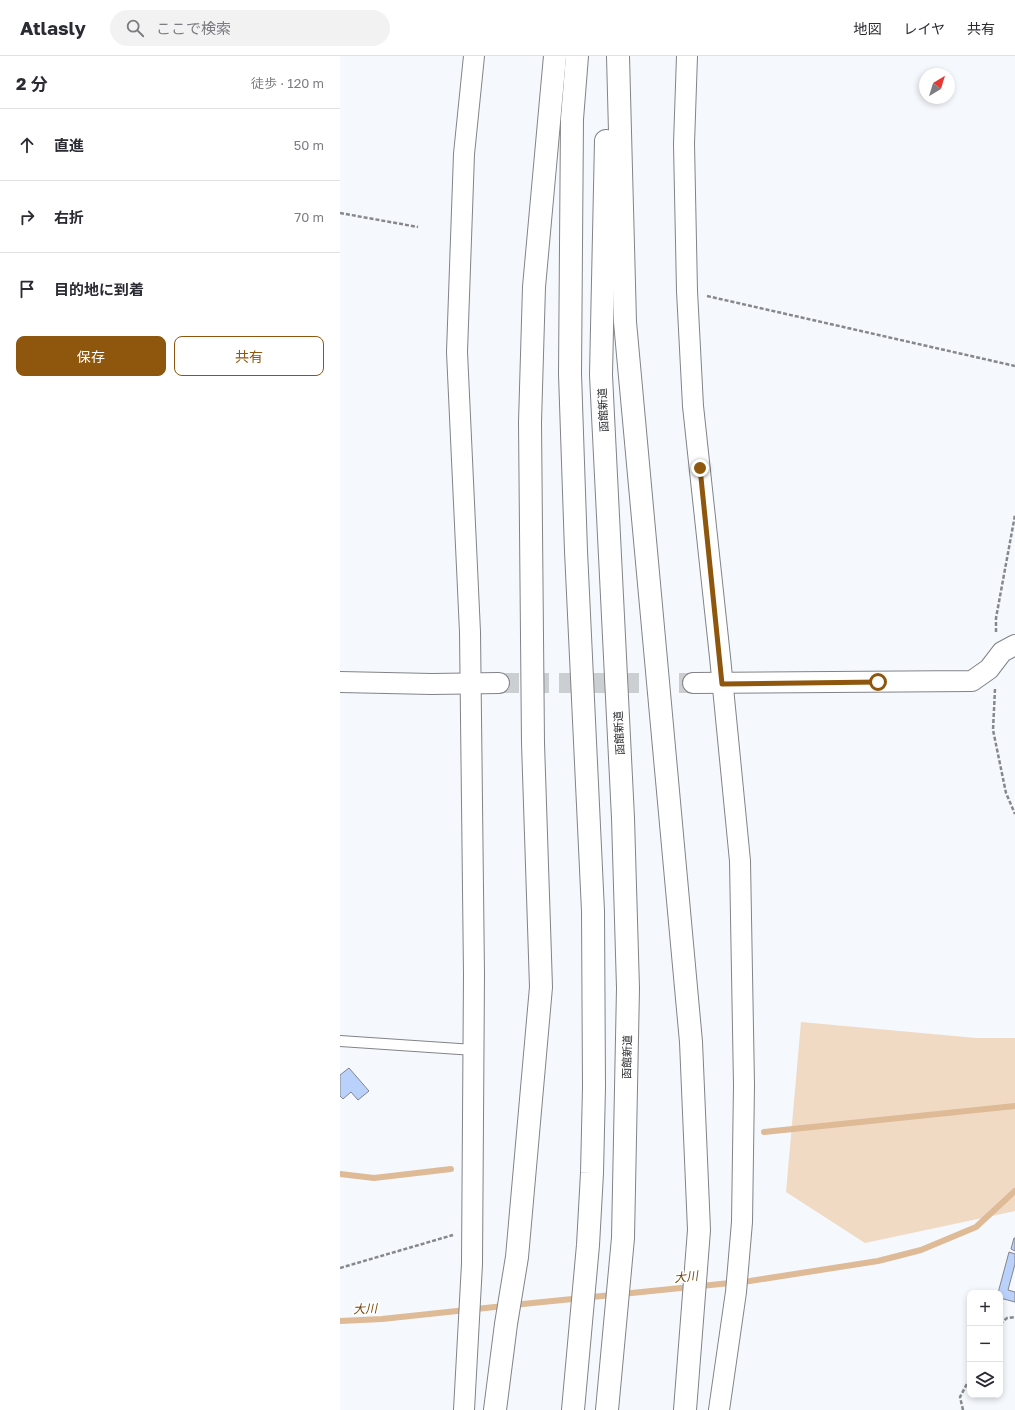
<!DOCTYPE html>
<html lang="ja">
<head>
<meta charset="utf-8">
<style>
  body { margin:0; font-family:"Golos Text","Noto Sans JP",sans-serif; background:#f2f2f3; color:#2b2b33 }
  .controls { position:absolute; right:12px; bottom:12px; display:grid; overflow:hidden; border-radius:8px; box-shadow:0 2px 6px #0003 }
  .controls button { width:36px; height:36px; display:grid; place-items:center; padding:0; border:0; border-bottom:1px solid #e1e1e2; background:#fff; color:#2b2b33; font:20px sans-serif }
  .compass { position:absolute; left:579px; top:12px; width:36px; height:36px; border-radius:50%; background:#fff; box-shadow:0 2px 6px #0003; rotate:38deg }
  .stop { position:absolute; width:12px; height:12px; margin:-9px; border:3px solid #8e570d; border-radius:50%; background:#fff }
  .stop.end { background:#8e570d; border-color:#fff; box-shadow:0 1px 4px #0008 }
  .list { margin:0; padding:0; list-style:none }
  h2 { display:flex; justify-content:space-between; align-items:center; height:52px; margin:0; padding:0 16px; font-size:17px }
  h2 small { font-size:13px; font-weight:400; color:#7c7c81 }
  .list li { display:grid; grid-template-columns:26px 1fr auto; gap:12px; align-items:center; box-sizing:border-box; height:72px; padding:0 16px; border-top:1px solid #e1e1e2 }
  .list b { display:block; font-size:15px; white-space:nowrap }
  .list em { font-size:13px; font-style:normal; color:#7c7c81 }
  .actions { display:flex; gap:8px; padding:12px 16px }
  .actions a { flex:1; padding:9px 0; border:1px solid #8e570d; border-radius:8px; text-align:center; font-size:14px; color:#8e570d }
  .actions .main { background:#8e570d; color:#fff }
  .icon { flex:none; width:22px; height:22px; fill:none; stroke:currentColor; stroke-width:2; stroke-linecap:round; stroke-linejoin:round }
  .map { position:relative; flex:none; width:675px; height:1354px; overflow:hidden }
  header { display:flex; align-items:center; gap:24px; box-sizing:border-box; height:56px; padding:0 20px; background:#fff; border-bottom:1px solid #e1e1e2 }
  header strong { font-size:19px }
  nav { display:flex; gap:22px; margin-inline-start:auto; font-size:14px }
  .search { width:280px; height:36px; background:#f2f2f3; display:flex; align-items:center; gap:10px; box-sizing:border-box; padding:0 14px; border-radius:22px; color:#7c7c81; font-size:15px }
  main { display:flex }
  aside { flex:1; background:#fff }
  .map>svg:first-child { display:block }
</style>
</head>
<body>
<header>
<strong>Atlasly</strong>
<div class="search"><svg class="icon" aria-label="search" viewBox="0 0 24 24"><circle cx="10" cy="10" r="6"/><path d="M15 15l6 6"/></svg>ここで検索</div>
<nav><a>地図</a><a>レイヤ</a><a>共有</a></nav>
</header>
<main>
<aside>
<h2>2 分<small>徒歩 · 120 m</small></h2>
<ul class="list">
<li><svg class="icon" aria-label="ahead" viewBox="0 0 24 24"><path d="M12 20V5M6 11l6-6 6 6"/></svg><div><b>直進</b></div><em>50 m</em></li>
<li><svg class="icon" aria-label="right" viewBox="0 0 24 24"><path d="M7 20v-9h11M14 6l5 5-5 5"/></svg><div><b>右折</b></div><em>70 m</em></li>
<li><svg class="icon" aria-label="arrive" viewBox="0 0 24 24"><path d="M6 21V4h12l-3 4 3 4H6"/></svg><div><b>目的地に到着</b></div></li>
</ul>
<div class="actions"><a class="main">保存</a><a>共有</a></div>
</aside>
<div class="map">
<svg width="675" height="1354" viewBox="0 0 675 1354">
  <rect width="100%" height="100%" fill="#f5f8fc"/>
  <polygon fill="#f1dac4" points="461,966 636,982 675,982 675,1155 525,1187 446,1136"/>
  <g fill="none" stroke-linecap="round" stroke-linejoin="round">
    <g stroke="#dfba96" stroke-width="6">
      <polyline points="424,1076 675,1050"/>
      <polyline points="0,1118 34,1122 111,1113"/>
      <polyline points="173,1249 410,1225 538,1205 581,1194 636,1171 675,1135"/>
      <polyline points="0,1265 42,1263 164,1250"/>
    </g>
  </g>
  <g fill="#bad1fb" stroke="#83858a">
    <polygon points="9,1012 29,1035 18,1044 11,1036 3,1043 0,1040 0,1019"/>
    <polygon points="674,1182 675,1182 675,1195 671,1193"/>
    <polygon points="669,1196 675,1198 675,1208 668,1234 675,1236 675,1246 660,1242 660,1237 658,1237"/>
  </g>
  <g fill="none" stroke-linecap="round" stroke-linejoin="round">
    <polyline stroke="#cccfd2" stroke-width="20" stroke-dasharray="20 10" stroke-linecap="butt" points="159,627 353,627"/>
    <defs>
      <polyline id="lane" points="0,985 134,994"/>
      <g id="street">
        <polyline points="347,0 344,88 347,235 353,350 380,601 400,805 404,1029 402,1166 396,1236 379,1354"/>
        <polyline points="0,626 92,628 159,627"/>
        <polyline points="353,627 632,625 649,613 662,596 675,589"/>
        <polyline points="124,1354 132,1208 134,918 130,576 117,296 124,98 134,0"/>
      </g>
      <g id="highway">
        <polyline points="278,0 285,266 351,986 359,1174 345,1354"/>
        <polyline points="266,85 261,319 283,762 288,932 283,1182 267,1354"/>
        <polyline points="155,1354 166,1268 177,1201 201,931 193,687 190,366 194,231 215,0"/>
        <polyline points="233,1354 248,1189 252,1117 254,1031 253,855 236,495 230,318 232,63 237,0"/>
      </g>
    </defs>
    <use href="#lane" stroke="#818388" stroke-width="12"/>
    <use href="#street" stroke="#818388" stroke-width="22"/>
    <use href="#highway" stroke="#818388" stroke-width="24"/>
    <g stroke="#86888b" stroke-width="2.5" stroke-dasharray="4 2" stroke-linecap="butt">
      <polyline points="0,157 78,171"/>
      <polyline points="367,240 675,310"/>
      <polyline points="656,576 656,562 675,459"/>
      <polyline points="655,633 653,674 666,737 675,758"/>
      <polyline points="0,1212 113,1179"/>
      <polyline points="660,1268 667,1262 675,1261"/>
      <polyline points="623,1354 620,1341 630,1322"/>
    </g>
    <use href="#lane" stroke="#fff" stroke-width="10"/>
    <use href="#street" stroke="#fff" stroke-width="20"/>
    <use href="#highway" stroke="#fff" stroke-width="22"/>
  </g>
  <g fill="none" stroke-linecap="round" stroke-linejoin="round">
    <polyline stroke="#8e570d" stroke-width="5" points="360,412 382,628 538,626"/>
  </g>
  <g text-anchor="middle" stroke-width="3.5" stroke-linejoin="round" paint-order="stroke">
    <g font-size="11" fill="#28292b" stroke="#fff">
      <text transform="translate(263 354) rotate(-93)" y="4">函館新道</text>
      <text transform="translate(279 677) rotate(-93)" y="4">函館新道</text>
      <text transform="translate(287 1001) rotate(-89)" y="4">函館新道</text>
    </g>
    <g font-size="12" font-style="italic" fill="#754609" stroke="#fff">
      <text transform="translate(346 1221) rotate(-6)" y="4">大川</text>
      <text transform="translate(25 1253) rotate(-2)" y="4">大川</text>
    </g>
  </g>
</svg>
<div class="controls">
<button>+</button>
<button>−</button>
<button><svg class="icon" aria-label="layers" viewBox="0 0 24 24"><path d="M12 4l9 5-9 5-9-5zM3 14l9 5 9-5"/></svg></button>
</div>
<svg class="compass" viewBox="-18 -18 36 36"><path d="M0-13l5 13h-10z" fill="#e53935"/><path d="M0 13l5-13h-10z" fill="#7c7c81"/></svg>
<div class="stop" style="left:538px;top:626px"></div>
<div class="stop end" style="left:360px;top:412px"></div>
</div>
</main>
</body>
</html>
